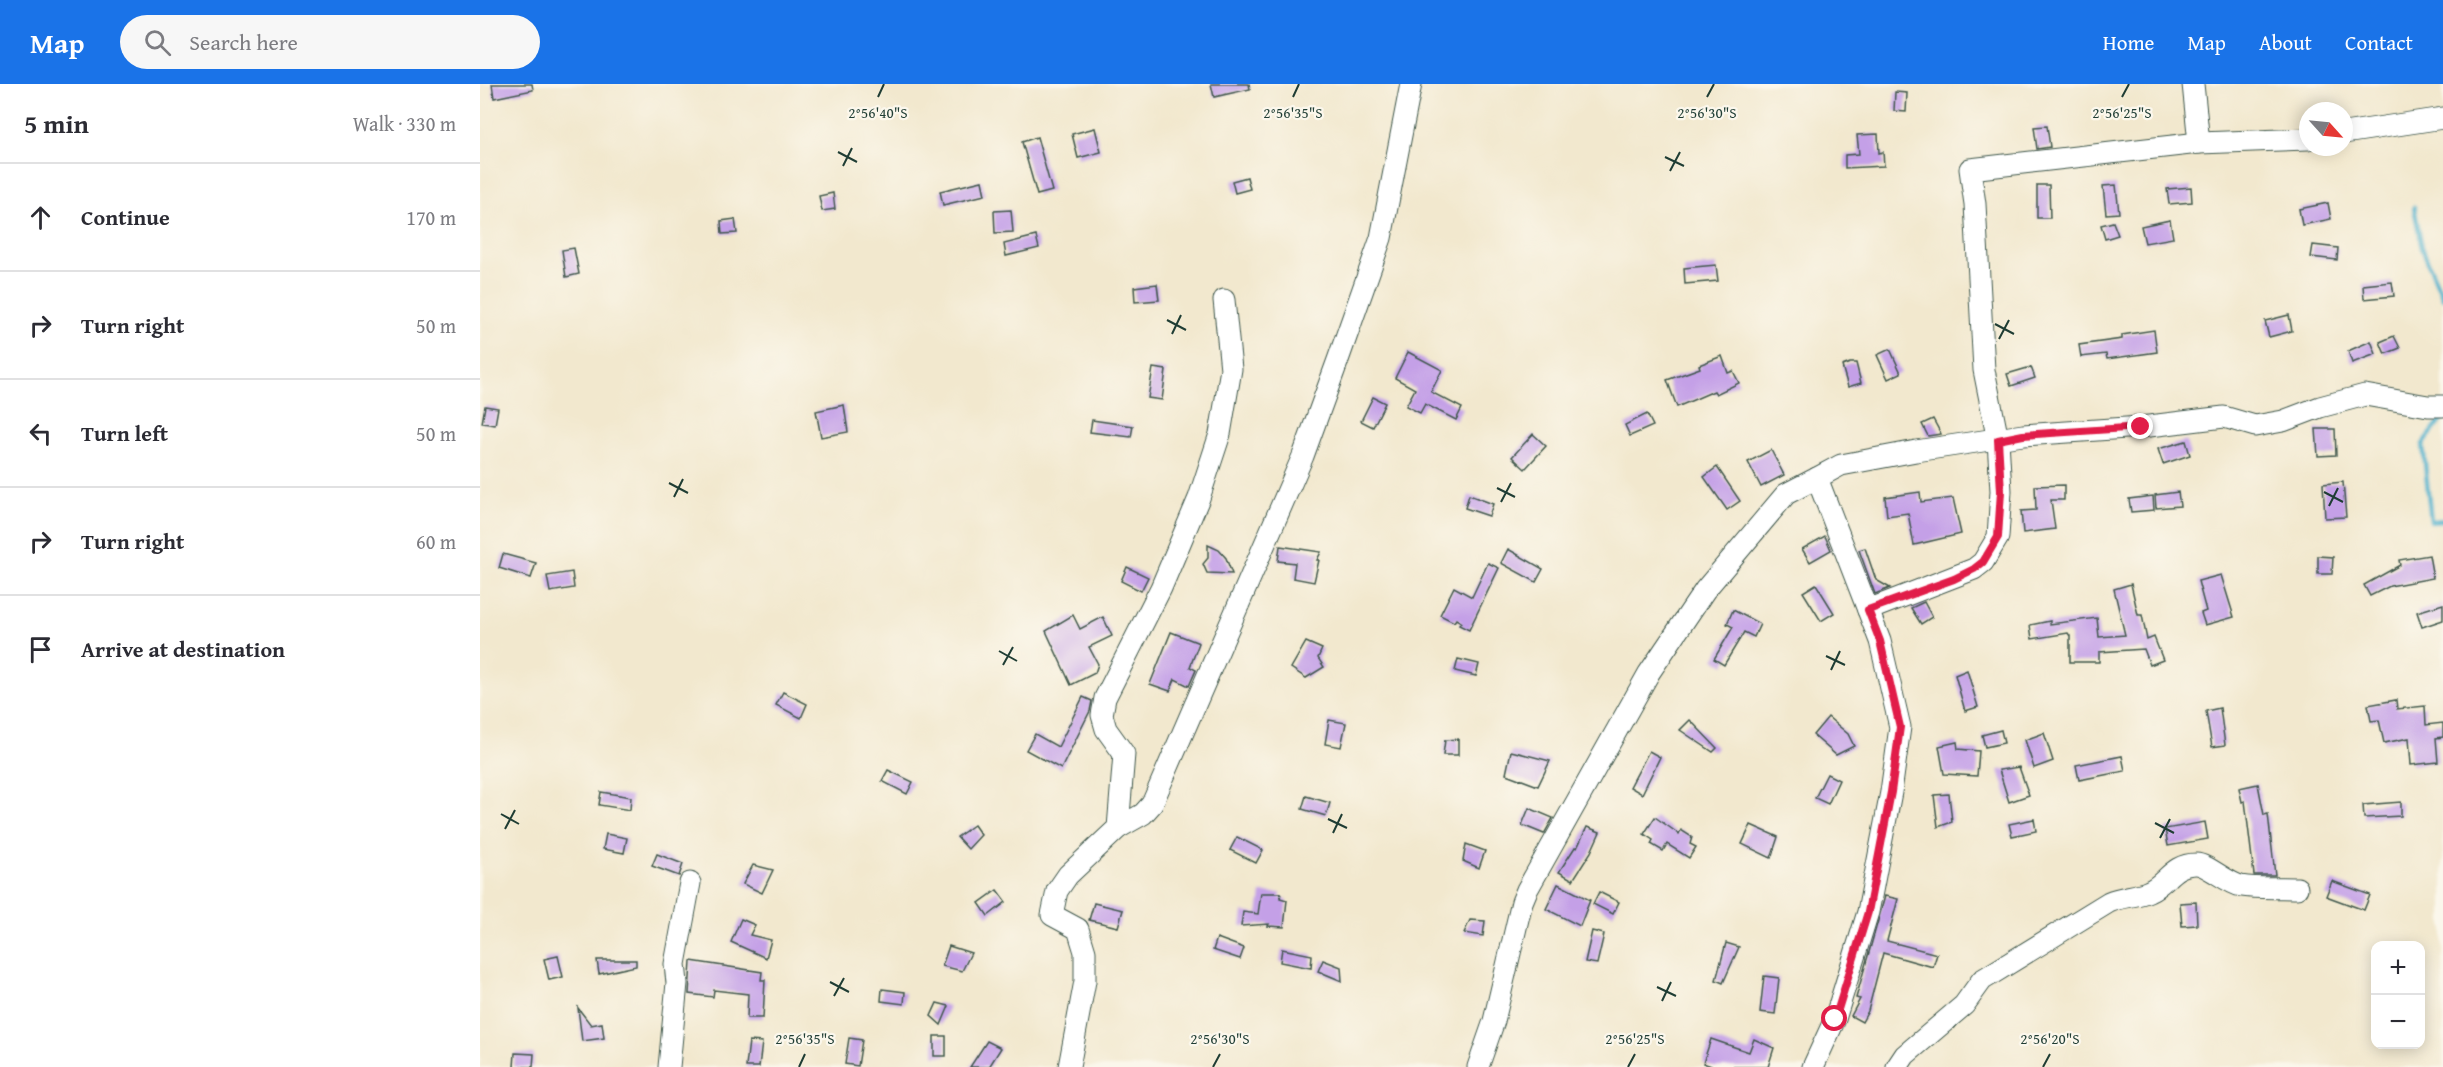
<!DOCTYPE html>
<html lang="en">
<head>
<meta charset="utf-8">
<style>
  body { margin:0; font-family:"Gentium Book Plus",serif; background:#f7f7f7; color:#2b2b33 }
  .controls { position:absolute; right:18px; bottom:18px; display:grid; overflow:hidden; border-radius:12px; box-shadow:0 3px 15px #0003 }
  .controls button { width:54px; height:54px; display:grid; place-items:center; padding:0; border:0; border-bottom:2px solid #e1e1e2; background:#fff; color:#2b2b33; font:30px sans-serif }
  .compass { position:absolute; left:1819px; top:18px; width:54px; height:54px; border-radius:50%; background:#fff; box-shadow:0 3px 15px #0003; rotate:117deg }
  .stop { position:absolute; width:18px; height:18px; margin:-14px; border:4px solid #e11d48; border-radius:50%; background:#fff }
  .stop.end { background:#e11d48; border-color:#fff; box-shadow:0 2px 6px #0008 }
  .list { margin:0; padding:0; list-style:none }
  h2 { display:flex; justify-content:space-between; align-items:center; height:78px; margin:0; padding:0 24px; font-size:26px }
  h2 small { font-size:20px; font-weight:400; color:#7c7c81 }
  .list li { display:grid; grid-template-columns:39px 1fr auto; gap:18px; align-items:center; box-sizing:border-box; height:108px; padding:0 24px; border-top:2px solid #e1e1e2 }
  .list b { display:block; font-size:22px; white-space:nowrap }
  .list em { font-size:20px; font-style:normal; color:#7c7c81 }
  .icon { flex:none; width:33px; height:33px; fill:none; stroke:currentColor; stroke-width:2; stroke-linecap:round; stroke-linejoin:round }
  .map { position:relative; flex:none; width:1963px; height:983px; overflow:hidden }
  header { display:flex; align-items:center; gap:36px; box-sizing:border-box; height:84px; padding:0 30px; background:#1a73e8; color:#fff }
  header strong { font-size:28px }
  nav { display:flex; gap:33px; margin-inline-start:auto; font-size:21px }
  .search { width:420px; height:54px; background:#f7f7f7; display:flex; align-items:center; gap:15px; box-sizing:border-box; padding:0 21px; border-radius:33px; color:#7c7c81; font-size:22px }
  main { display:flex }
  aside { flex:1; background:#fff }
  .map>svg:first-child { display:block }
</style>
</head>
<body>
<header>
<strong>Map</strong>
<div class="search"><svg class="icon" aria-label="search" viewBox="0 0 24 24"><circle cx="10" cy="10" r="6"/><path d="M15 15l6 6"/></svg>Search here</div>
<nav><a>Home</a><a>Map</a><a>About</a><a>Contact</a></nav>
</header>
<main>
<aside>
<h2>5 min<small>Walk · 330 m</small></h2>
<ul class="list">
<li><svg class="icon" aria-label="ahead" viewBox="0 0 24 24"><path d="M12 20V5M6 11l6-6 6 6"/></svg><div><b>Continue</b></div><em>170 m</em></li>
<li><svg class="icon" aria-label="right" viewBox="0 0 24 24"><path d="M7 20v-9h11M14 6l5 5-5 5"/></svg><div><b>Turn right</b></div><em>50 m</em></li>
<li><svg class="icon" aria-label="left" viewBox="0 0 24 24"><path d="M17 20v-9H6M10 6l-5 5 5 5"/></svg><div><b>Turn left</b></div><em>50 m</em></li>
<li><svg class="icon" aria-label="right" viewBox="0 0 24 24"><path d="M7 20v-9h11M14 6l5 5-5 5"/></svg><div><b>Turn right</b></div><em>60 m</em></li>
<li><svg class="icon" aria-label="arrive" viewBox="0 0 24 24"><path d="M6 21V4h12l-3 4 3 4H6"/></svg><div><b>Arrive at destination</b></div></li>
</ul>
</aside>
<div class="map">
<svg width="1963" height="983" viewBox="0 0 1963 983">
  <rect width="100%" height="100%" fill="#fbf7ec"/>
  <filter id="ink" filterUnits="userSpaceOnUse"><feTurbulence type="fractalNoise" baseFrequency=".0167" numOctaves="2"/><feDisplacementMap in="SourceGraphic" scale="12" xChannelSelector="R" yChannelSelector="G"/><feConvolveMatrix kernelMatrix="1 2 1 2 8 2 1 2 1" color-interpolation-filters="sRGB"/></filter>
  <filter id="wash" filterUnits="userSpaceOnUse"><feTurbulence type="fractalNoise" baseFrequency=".008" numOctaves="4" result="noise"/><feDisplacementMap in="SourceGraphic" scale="24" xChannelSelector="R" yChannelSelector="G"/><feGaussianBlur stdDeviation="1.35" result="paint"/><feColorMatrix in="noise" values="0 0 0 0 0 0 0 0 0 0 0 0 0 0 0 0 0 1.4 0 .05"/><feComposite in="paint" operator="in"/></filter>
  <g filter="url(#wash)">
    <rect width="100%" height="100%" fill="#f2e8ce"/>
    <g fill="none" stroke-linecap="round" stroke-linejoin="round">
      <g stroke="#4db1cc" stroke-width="4.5">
        <polyline points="1934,123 1942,164 1963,214"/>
        <polyline points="1963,334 1943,360 1951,437 1963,436"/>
      </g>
    </g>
    <g id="blocks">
      <g fill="#c4a0e7">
        <polygon points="12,0 52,0 53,6 14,14"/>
        <polygon points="731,0 769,0 770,5 734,13"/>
        <polygon points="1415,8 1427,9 1426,28 1414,27"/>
        <polygon points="1567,42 1570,63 1557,65 1554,43"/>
        <polygon points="615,44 621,68 598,74 592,50"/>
        <polygon points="1398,50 1399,69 1403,68 1404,82 1365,84 1365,71 1379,70 1377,51"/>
        <polygon points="557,53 572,107 557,111 542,58"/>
        <polygon points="767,93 770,105 755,109 752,97"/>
        <polygon points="502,97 505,111 463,121 460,107"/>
        <polygon points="1557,101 1569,101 1570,134 1557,134"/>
        <polygon points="1636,101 1639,129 1626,130 1623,102"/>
        <polygon points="1711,103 1712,118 1689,120 1687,105"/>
        <polygon points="353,109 355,125 342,127 339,112"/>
        <polygon points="1848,119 1851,135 1822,141 1819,125"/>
        <polygon points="531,126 533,148 515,149 514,127"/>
        <polygon points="255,135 257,149 242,150 241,137"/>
        <polygon points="1690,136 1693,154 1665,159 1661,142"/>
        <polygon points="1633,138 1638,151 1625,155 1621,141"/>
        <polygon points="556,152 559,164 526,172 524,160"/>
        <polygon points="1833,161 1858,164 1857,176 1831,173"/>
        <polygon points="94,164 99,190 86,193 82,166"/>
        <polygon points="1236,181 1238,197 1205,200 1204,184"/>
        <polygon points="1912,198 1914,212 1884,215 1883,201"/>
        <polygon points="677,200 679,216 655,218 654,203"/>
        <polygon points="1809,231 1812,247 1789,253 1785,237"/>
        <polygon points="1674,246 1677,268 1627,275 1626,270 1601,273 1599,261 1642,255 1642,251"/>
        <polygon points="1914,252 1920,264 1905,270 1900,258"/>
        <polygon points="1891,257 1896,270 1872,279 1868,267"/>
        <polygon points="1410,265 1421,289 1408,295 1397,271"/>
        <polygon points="928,268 962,286 951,308 982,324 976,336 945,320 940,329 926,322 935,305 915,294"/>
        <polygon points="1242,272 1248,289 1253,287 1259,299 1236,310 1234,307 1197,323 1187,296 1220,284 1219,281"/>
        <polygon points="1370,279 1376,279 1381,299 1368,303 1362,282"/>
        <polygon points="1551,283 1555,294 1531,302 1527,290"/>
        <polygon points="673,284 686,286 682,316 668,314"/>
        <polygon points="893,313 905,319 893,343 881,337"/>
        <polygon points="364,321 368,348 341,353 336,327"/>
        <polygon points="5,322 18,324 15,341 2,339"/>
        <polygon points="1167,330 1173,342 1150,352 1145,341"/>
        <polygon points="1453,335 1461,350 1448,352 1442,340"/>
        <polygon points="612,336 653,342 651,353 610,348"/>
        <polygon points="1836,345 1855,345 1856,371 1838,372"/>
        <polygon points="1053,350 1066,362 1045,385 1032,373"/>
        <polygon points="1706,357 1710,371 1683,380 1678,365"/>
        <polygon points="1291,366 1304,391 1281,403 1268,378"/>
        <polygon points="1237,383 1260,417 1247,426 1224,393"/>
        <polygon points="1863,398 1866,433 1845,434 1843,400"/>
        <polygon points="1584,401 1584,416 1571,416 1575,445 1543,449 1541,427 1556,426 1555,402"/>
        <polygon points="1440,408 1441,418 1473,414 1481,450 1434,461 1428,429 1407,432 1405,413"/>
        <polygon points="1698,408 1700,422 1676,424 1675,411"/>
        <polygon points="989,411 1013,420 1009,432 985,424"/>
        <polygon points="1673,412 1674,426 1651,428 1649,415"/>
        <polygon points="1345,452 1351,466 1330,478 1322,465"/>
        <polygon points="728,461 739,466 746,474 752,490 727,489 723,480 728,474"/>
        <polygon points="800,462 841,468 837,476 839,476 834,498 813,494 815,479 798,477"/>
        <polygon points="1385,464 1396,496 1410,504 1395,510 1379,466"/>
        <polygon points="1028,465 1063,485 1056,498 1021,479"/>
        <polygon points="23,470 56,479 51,494 19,484"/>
        <polygon points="1949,471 1953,494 1910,502 1890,512 1884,501 1920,481 1919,476"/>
        <polygon points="1838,472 1853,473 1852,490 1838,490"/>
        <polygon points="1008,479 1019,484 989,546 979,541 981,538 976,535 974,538 960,531 974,503 992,513"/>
        <polygon points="647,483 668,493 661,507 641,497"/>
        <polygon points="92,488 94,504 70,508 67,492"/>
        <polygon points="1741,491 1754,533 1725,541 1721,529 1726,527 1718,497"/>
        <polygon points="1336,500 1354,529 1341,537 1323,508"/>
        <polygon points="1651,500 1658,531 1662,531 1667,556 1674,553 1683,576 1670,581 1664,565 1619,568 1619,578 1590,578 1590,552 1588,549 1552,555 1550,541 1570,537 1570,540 1617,534 1619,553 1645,551 1634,505"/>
        <polygon points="1444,518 1452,533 1441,540 1431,524"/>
        <polygon points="1963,520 1963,536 1942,543 1937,528"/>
        <polygon points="1253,526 1280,540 1274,553 1264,548 1244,581 1234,575 1253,543 1247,540"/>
        <polygon points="593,531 600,545 623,533 632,552 609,563 618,580 615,589 591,601 566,547"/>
        <polygon points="691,548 719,559 710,583 716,586 709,602 695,595 690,607 670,600"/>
        <polygon points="826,558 842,565 838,574 844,583 826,594 811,584"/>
        <polygon points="978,575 999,580 996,592 975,587"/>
        <polygon points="1487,586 1498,623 1485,627 1475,591"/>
        <polygon points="303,608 327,620 321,634 296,621"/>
        <polygon points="603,613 612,617 610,627 581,685 546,666 555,650 578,663"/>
        <polygon points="1916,616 1917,625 1945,622 1946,641 1963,639 1963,653 1956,654 1958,678 1931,681 1929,654 1904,659 1899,636 1891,637 1888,621"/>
        <polygon points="1740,624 1745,661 1732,663 1726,627"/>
        <polygon points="1348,633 1368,650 1374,662 1356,671 1333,651"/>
        <polygon points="849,636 866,639 861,663 845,660"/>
        <polygon points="1210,636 1237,664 1233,668 1200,646"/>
        <polygon points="1521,646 1524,659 1505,663 1502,651"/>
        <polygon points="1564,649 1573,677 1554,684 1545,656"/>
        <polygon points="978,655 978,671 963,671 965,656"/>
        <polygon points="1477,658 1478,665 1499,667 1497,692 1464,690 1459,662"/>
        <polygon points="1031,667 1070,677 1058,702 1026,690"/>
        <polygon points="1169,667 1180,673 1162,710 1150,703"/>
        <polygon points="1642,672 1645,687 1599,696 1596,681"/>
        <polygon points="1539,683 1549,711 1529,718 1519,686"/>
        <polygon points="408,686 433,698 427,710 402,697"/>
        <polygon points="1347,690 1359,696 1348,720 1335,714"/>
        <polygon points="1778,700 1784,731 1788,730 1795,791 1774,791 1765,717 1762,718 1759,704"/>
        <polygon points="121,708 151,713 150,726 119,721"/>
        <polygon points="1469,710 1472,738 1458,743 1454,711"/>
        <polygon points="826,712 850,719 846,732 822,725"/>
        <polygon points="1921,718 1921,732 1884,734 1883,721"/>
        <polygon points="1049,724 1073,734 1064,750 1042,741"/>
        <polygon points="1175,733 1199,750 1201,746 1212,753 1210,760 1216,763 1209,774 1187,760 1183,767 1171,760 1173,756 1164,750"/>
        <polygon points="1554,735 1556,747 1532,752 1529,740"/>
        <polygon points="1725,738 1728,755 1688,762 1685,745"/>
        <polygon points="494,741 501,751 488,765 477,753"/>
        <polygon points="1271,741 1298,753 1291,774 1262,760"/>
        <polygon points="1107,743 1120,748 1111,768 1093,796 1079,788 1095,763 1097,764"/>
        <polygon points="126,750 147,754 144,769 123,765"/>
        <polygon points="757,753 783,766 776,779 750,766"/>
        <polygon points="986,760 1005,767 999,784 983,777"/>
        <polygon points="177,770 203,780 199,792 172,782"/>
        <polygon points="273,781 293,786 282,809 263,800"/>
        <polygon points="1852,797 1890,811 1884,826 1846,812"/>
        <polygon points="1078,800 1110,816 1100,842 1066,825"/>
        <polygon points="517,806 526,818 508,832 499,819"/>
        <polygon points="1119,808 1139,818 1133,830 1113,820"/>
        <polygon points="781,809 801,809 800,814 807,816 804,843 788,842 789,840 761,842 763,828 778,830"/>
        <polygon points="1405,812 1418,815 1407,857 1457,870 1453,883 1403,869 1388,927 1382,938 1371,932 1380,915 1376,914"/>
        <polygon points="1716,818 1717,841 1702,842 1700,819"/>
        <polygon points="614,819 643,826 638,843 609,836"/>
        <polygon points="261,835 275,841 270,851 291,856 286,874 251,858"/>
        <polygon points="990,836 1005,837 1003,852 984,849"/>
        <polygon points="1112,847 1124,850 1117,880 1105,878"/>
        <polygon points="737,854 764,864 760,875 733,866"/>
        <polygon points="1246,859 1259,863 1243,899 1236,896"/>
        <polygon points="469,862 491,869 482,887 462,882"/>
        <polygon points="802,865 832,871 831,884 800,878"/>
        <polygon points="78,872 83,893 69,896 64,875"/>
        <polygon points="117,876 156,876 156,882 119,890"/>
        <polygon points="843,876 861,883 862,897 838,887"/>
        <polygon points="211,877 282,888 281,896 285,896 283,934 267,934 268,910 234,906 233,913 209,910"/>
        <polygon points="1284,892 1299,894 1295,930 1280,928"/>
        <polygon points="402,905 425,908 424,920 401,917"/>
        <polygon points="457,919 469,922 461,941 451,932"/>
        <polygon points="98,924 111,941 122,939 124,954 102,957"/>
        <rect x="454" y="952" width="12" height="20"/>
        <polygon points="369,954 382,956 378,982 365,980"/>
        <polygon points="1231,955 1269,968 1274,955 1294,964 1288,983 1234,983 1223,979"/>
        <polygon points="269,957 282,958 279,983 266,983"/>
        <polygon points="507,957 521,964 509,983 490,983"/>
        <polygon points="35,969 54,970 53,983 34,983"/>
      </g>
    </g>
  </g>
  <g filter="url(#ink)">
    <use href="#blocks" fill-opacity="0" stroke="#3f574b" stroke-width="1.5"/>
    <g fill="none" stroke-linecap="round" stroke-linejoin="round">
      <defs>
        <g id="minor">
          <polyline points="1713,0 1719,59"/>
          <polyline points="1864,49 1963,34"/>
          <polyline points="1388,526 1494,485 1503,478 1518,453 1521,407 1518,356 1504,286 1495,120 1490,85 1719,59 1828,55"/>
          <polyline points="638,744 663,730 672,720 823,372 858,276 901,154 931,0"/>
          <polyline points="189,983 197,899 195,880 210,799"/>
          <polyline points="589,983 605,897 605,868 598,845 572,831 577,807 588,791 638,744 644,670 626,645 622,631 625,614 681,504 719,414 740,350 751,285 744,216"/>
          <polyline points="998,983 1014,937 1042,818 1047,806 1169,589 1225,506 1306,410 1337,394 1361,381 1436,367 1543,351 1661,343 1744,333 1775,342 1803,337 1840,323 1885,311 1948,322 1963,322"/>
          <polyline points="1333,983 1355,935 1388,828 1411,708 1420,643 1400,557 1337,394"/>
          <path d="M 1417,983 L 1425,971 L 1484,921 L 1502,896 L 1629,818 C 1642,812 1657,813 1669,807 C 1687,799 1692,780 1716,780 C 1727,780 1747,799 1761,802 C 1779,805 1799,803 1817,804"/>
        </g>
      </defs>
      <use href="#minor" stroke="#3f574b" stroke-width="23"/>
      <use href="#minor" stroke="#fff" stroke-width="21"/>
    </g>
  </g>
  <g fill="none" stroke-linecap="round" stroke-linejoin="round" filter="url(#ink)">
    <polyline stroke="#e11d48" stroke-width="8" points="1355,935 1388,828 1411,708 1420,643 1400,557 1388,526 1474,495 1494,485 1503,478 1518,453 1521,407 1518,356 1543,351 1661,343"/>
  </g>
  <path fill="none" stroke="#1f3d34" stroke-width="2" d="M 398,13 L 404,0M 813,13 L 819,0M 1227,13 L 1234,0M 1642,13 L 1649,0M 358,68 L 377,78M 1185,73 L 1204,82M 363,82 L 372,64M 1190,87 L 1200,68M 687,236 L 706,246M 1515,240 L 1534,250M 692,250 L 701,231M 1519,255 L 1529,236M 189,399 L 208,409M 1017,404 L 1035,413M 1844,408 L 1863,418M 194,413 L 203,395M 1021,418 L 1031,399M 1849,422 L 1858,404M 519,567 L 537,577M 1346,572 L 1365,581M 523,581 L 533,563M 1351,586 L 1360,567M 21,730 L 39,740M 848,735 L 867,744M 1675,739 L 1694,749M 25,745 L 35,726M 853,749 L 862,730M 1680,754 L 1690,735M 350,898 L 369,908M 1177,903 L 1196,912M 354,912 L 364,894M 1182,917 L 1191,898M 319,983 L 325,970M 733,983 L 740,970M 1148,983 L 1155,970M 1563,983 L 1570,970"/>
  <g font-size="15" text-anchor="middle" fill="#1f3d34" stroke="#fbf7ec" stroke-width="4.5" stroke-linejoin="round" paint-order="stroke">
    <text x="398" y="34">2°56'40"S</text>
    <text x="813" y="34">2°56'35"S</text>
    <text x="1227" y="34">2°56'30"S</text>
    <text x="1642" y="34">2°56'25"S</text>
    <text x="325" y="960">2°56'35"S</text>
    <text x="740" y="960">2°56'30"S</text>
    <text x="1155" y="960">2°56'25"S</text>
    <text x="1570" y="960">2°56'20"S</text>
  </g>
</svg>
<div class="controls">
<button>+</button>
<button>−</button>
</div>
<svg class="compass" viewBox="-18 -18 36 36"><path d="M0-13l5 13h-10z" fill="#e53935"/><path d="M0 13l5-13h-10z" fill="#7c7c81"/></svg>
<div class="stop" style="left:1355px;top:935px"></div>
<div class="stop end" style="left:1661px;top:343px"></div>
</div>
</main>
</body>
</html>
